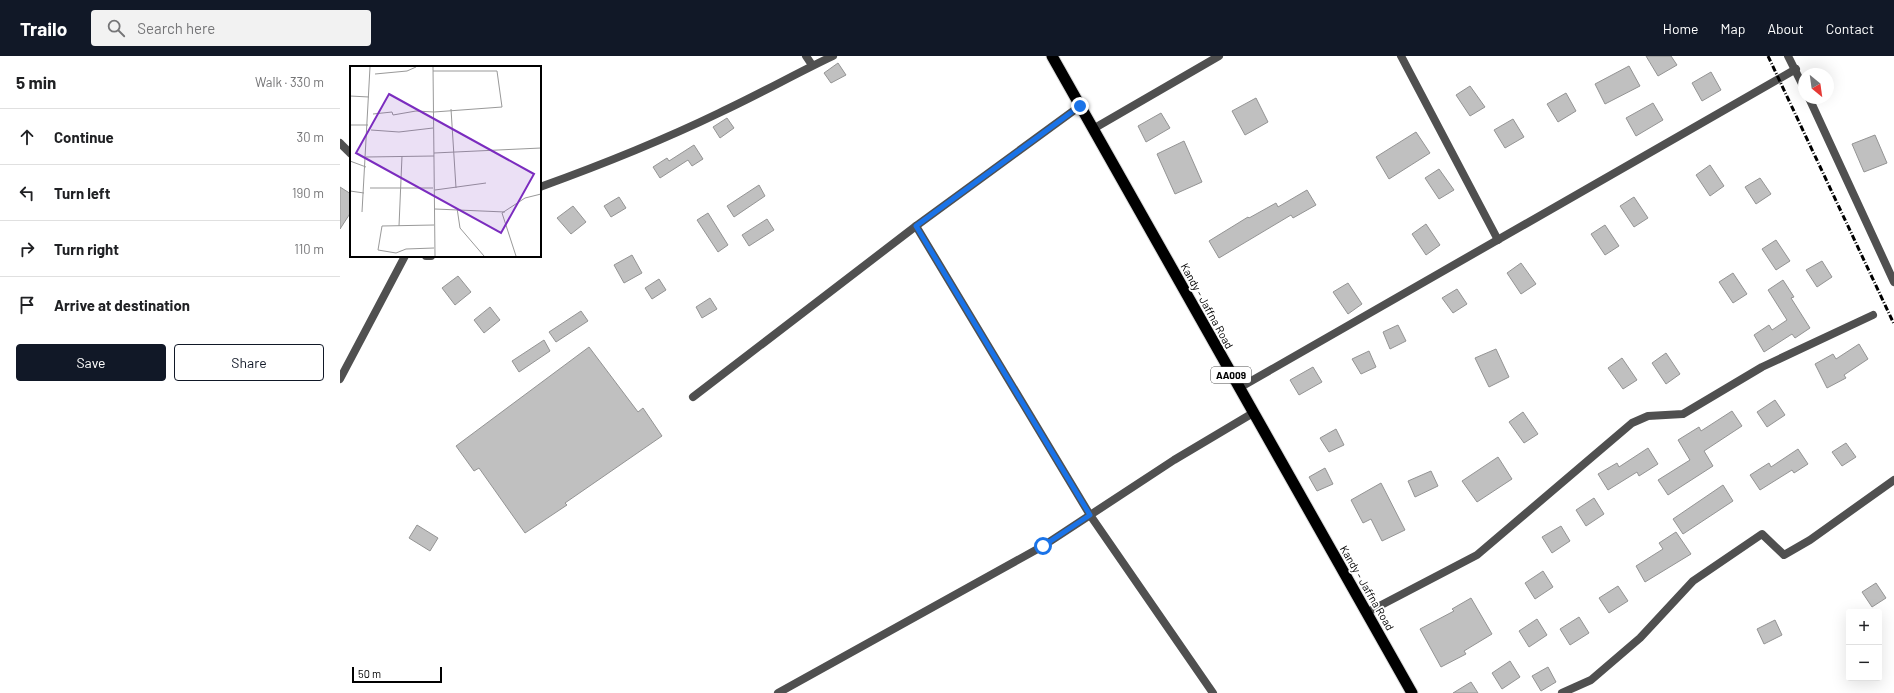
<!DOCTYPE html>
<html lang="en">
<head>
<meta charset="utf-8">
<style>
  body { margin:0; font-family:Barlow,sans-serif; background:#f2f2f2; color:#202124 }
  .controls { position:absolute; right:12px; bottom:12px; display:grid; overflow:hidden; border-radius:4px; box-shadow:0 4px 16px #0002 }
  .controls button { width:36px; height:36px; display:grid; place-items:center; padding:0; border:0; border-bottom:1px solid #e0e0e0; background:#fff; color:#202124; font:20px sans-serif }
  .compass { position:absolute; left:1458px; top:12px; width:36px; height:36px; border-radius:50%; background:#fff; box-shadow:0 4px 16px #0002; rotate:151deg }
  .scale { position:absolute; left:12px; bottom:10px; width:90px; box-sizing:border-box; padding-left:4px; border:2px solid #000; border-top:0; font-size:11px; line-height:14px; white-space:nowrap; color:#000; -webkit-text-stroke:3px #fff; paint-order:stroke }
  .stop { position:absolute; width:12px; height:12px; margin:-9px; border:3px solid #1a73e8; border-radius:50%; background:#fff }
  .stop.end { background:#1a73e8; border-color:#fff; box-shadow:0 1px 4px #0008 }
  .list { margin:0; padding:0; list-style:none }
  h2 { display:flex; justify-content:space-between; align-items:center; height:52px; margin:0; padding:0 16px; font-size:17px }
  h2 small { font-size:13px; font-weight:400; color:#757577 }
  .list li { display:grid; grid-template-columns:26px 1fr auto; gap:12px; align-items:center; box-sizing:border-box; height:56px; padding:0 16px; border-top:1px solid #e0e0e0 }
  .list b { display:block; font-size:15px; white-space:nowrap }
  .list em { font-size:13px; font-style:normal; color:#757577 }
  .actions { display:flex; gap:8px; padding:12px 16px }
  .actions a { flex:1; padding:9px 0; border:1px solid #111827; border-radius:4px; text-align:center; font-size:14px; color:#111827 }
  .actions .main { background:#111827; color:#fff }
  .icon { flex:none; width:22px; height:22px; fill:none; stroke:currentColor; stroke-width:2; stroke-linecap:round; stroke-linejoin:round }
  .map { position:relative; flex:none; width:1554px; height:637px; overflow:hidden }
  header { display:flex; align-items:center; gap:24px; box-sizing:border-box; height:56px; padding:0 20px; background:#111827; color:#fff }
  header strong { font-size:19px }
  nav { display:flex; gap:22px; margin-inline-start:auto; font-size:14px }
  .search { width:280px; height:36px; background:#f2f2f2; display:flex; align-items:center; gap:10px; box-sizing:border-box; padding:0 14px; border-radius:4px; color:#757577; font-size:15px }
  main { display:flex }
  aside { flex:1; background:#fff }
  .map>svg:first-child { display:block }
</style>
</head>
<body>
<header>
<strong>Trailo</strong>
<div class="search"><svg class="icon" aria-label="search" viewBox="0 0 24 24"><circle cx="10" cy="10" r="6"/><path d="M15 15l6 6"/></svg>Search here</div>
<nav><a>Home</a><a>Map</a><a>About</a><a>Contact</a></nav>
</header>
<main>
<aside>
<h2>5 min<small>Walk · 330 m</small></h2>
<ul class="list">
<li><svg class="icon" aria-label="ahead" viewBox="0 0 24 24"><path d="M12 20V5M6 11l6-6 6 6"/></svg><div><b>Continue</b></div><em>30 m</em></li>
<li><svg class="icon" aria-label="left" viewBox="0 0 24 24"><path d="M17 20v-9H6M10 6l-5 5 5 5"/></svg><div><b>Turn left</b></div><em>190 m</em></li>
<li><svg class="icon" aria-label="right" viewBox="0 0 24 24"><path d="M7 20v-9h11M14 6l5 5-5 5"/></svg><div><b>Turn right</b></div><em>110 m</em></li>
<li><svg class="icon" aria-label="arrive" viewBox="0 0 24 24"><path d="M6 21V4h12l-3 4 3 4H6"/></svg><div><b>Arrive at destination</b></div></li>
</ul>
<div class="actions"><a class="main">Save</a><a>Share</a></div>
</aside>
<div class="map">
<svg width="1554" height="637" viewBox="0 0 1554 637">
  <rect width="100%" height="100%" fill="#fff"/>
  <g fill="#c0c0c0" stroke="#949494">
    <polygon points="1306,0 1331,0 1337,9 1318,20"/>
    <polygon points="498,7 506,19 491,27 484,17"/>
    <polygon points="1289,10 1300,30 1265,48 1255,28"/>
    <polygon points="1371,16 1381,34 1362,45 1352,27"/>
    <polygon points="1130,30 1145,51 1130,60 1116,39"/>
    <polygon points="1226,37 1236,55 1218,66 1207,48"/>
    <polygon points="916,42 928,66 905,79 892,55"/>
    <polygon points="1313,47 1323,64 1296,80 1286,62"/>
    <polygon points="821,57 830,72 806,86 798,70"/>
    <polygon points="387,62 394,72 380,82 373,71"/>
    <polygon points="1173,63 1184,81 1165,92 1154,74"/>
    <polygon points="1076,76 1090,97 1049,123 1036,101"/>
    <polygon points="1535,79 1547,107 1524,116 1512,88"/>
    <polygon points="844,85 862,126 835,138 817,98"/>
    <polygon points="354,89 363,103 352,110 348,104 320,122 313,111 327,102 329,105"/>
    <polygon points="1370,109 1384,130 1370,140 1356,119"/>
    <polygon points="1099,113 1114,134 1099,143 1085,122"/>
    <polygon points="1420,122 1431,138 1416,148 1405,131"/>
    <polygon points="419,129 425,140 394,161 387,150"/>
    <polygon points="0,131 11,138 11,156 0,173"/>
    <polygon points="967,134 976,149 953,162 951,159 879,202 869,185 908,161 909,162 936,147 938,151"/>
    <polygon points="279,141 286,152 271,161 264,150"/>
    <polygon points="1294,141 1308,162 1294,171 1280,150"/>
    <polygon points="233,150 246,166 231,178 217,162"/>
    <polygon points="368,157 388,189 378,196 357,164"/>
    <polygon points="427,163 434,174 409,190 402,179"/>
    <polygon points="1086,168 1100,189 1086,199 1072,178"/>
    <polygon points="1265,169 1279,190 1265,199 1251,178"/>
    <polygon points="1436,184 1450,205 1436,214 1422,193"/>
    <polygon points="292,199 302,217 284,227 274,209"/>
    <polygon points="1482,205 1492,221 1477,231 1466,214"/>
    <polygon points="1181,207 1196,228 1181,238 1167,217"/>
    <polygon points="1393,217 1407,238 1393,247 1379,226"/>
    <polygon points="118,220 131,236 115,249 102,232"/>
    <polygon points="319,223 326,234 312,243 305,232"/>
    <polygon points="1443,224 1454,241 1451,242 1470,272 1455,282 1452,278 1424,296 1414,279 1429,269 1432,274 1447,264 1428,234"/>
    <polygon points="1008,227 1022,248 1008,258 993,236"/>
    <polygon points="1117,233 1127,248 1113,257 1102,242"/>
    <polygon points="370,242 377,253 362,262 356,251"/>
    <polygon points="150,251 160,264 144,277 134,264"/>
    <polygon points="241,255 248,265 216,286 209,276"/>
    <polygon points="1058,269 1066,285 1050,293 1043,276"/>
    <polygon points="204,284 210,295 179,316 172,305"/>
    <polygon points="1519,288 1528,303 1504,319 1506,322 1487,332 1475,308 1493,298 1496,303"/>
    <polygon points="249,291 298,356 303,352 322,380 225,447 227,449 185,477 139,412 134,415 116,390"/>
    <polygon points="1156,293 1169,321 1149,331 1135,302"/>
    <polygon points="1029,295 1036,311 1021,318 1012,303"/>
    <polygon points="1326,297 1340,318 1326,328 1312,307"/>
    <polygon points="1282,302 1297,324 1283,333 1268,312"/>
    <polygon points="973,311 982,326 959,339 950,324"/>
    <polygon points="1435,344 1445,359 1427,371 1417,356"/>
    <polygon points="1392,355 1402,370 1364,395 1373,410 1328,439 1318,424 1350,404 1338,384 1359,371 1361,375"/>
    <polygon points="1183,356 1198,378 1184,387 1169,366"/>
    <polygon points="996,373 1004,389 989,396 980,382"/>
    <polygon points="1506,387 1516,401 1502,410 1492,396"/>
    <polygon points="1308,392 1318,408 1299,420 1297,416 1268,434 1258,418 1277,407 1279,411"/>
    <polygon points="1458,393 1468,408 1454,417 1452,414 1420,434 1410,419 1429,407 1431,411"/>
    <polygon points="1158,401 1172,423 1137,446 1122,425"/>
    <polygon points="985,412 993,428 977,435 969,421"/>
    <polygon points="1091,415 1098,430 1075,441 1068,425"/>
    <polygon points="1041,427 1065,474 1042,485 1031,463 1023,467 1011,444"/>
    <polygon points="1383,429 1393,445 1343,478 1333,463"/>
    <polygon points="1254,442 1264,458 1246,470 1236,454"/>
    <polygon points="77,469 98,482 90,495 69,482"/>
    <polygon points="1221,470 1230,485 1212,497 1202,481"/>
    <polygon points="1336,476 1351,498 1305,526 1296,510 1323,493 1319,487"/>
    <polygon points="1203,515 1213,531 1195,543 1185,527"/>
    <polygon points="1536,527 1546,542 1532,551 1522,536"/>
    <polygon points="1278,530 1288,545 1269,557 1259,542"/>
    <polygon points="1131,542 1152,578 1124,595 1126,598 1101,611 1080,573 1114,555 1112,553"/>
    <polygon points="1239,561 1249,577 1230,589 1220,573"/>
    <polygon points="1197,563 1207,579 1189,591 1179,575"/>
    <polygon points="1435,564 1442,579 1424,588 1417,573"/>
    <polygon points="1170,605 1180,621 1162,633 1152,617"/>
    <polygon points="1208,611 1216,626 1201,635 1192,620"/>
    <polygon points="1131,626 1138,637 1113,637"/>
  </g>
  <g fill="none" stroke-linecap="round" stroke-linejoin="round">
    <defs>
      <polyline id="trunk" points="712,0 1072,637"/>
    </defs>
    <use href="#trunk" stroke="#dbdbdb" stroke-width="13"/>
    <g stroke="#505050" stroke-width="8">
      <polyline points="466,0 472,9"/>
      <polyline points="1061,0 1158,184"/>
      <polyline points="1448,0 1464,32"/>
      <polyline points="1469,42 1554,226"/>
      <polyline points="753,73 879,0"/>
      <polyline points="0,87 11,98"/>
      <path d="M 200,131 C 261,109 321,85 379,57 C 418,39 455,18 493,0"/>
      <polyline points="576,170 750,459 873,637"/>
      <polyline points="86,200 91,200"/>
      <polyline points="0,323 65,200"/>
      <polyline points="899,332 1456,13"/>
      <polyline points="353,341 576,170 740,50"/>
      <polyline points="1026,557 1137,499 1292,367 1308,360 1343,358 1422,311 1533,259"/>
      <polyline points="438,637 703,490 834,404 913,357"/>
      <polyline points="1222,637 1251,624 1300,582 1353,525 1422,478 1444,499 1470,484 1554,424"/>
    </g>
    <use href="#trunk" stroke="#000" stroke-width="11"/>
    <polyline stroke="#000" stroke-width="3" stroke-dasharray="6 2 1 2" stroke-linecap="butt" points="1428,0 1554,268"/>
  </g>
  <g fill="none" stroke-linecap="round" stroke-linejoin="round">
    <polyline stroke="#1a73e8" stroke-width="5" points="703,490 750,459 576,170 740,50"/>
  </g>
  <g text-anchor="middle" stroke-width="3.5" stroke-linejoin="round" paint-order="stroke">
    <rect fill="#fff" stroke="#4c4c4c" stroke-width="1" x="871" y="311" width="40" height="16" rx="3"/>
    <g font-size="10" font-weight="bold" fill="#000">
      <text x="891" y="323">AA009</text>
    </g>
    <g font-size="11" fill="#000" stroke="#fff">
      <text transform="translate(867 250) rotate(61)" y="4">Kandy - Jaffna Road</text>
      <text transform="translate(1027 532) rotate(60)" y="4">Kandy - Jaffna Road</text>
    </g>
  </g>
  <g transform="translate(10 10)">
    <rect width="191" height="191" fill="#fff"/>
    <path fill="none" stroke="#999" stroke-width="1" d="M 83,1 L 85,190M 25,8 L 57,5 L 66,1M 0,30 L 19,31M 101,43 L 106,122M 23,48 L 42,46 L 43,49 L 66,45 L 84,46 L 152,41 L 147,5 L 83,5M 0,59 L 18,59M 21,64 L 49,66 L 83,62M 84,87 L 191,82M 16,91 L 84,90M 0,95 L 16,101M 20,122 L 83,122M 85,124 L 136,117M 0,125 L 14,127M 107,142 L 110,162 L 134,190M 85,143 L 155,146M 12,146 L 20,1M 49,160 L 52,90M 84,182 L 56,183 L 46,187 L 28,184 L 32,160 L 84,159M 166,190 L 152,147 L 175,132 L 191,128"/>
    <path fill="#7b2cbf" fill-opacity="0.15" stroke="#7b2cbf" stroke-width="2" d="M 39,28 L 184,108 L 151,167 L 6,87 Z"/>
    <rect width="191" height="191" fill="none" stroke="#000" stroke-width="2"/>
  </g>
</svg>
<div class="controls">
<button>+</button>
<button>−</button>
</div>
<svg class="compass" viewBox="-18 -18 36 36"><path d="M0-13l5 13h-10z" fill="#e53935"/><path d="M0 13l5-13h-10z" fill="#757577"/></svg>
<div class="scale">50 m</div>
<div class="stop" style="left:703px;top:490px"></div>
<div class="stop end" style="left:740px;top:50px"></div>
</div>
</main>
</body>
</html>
